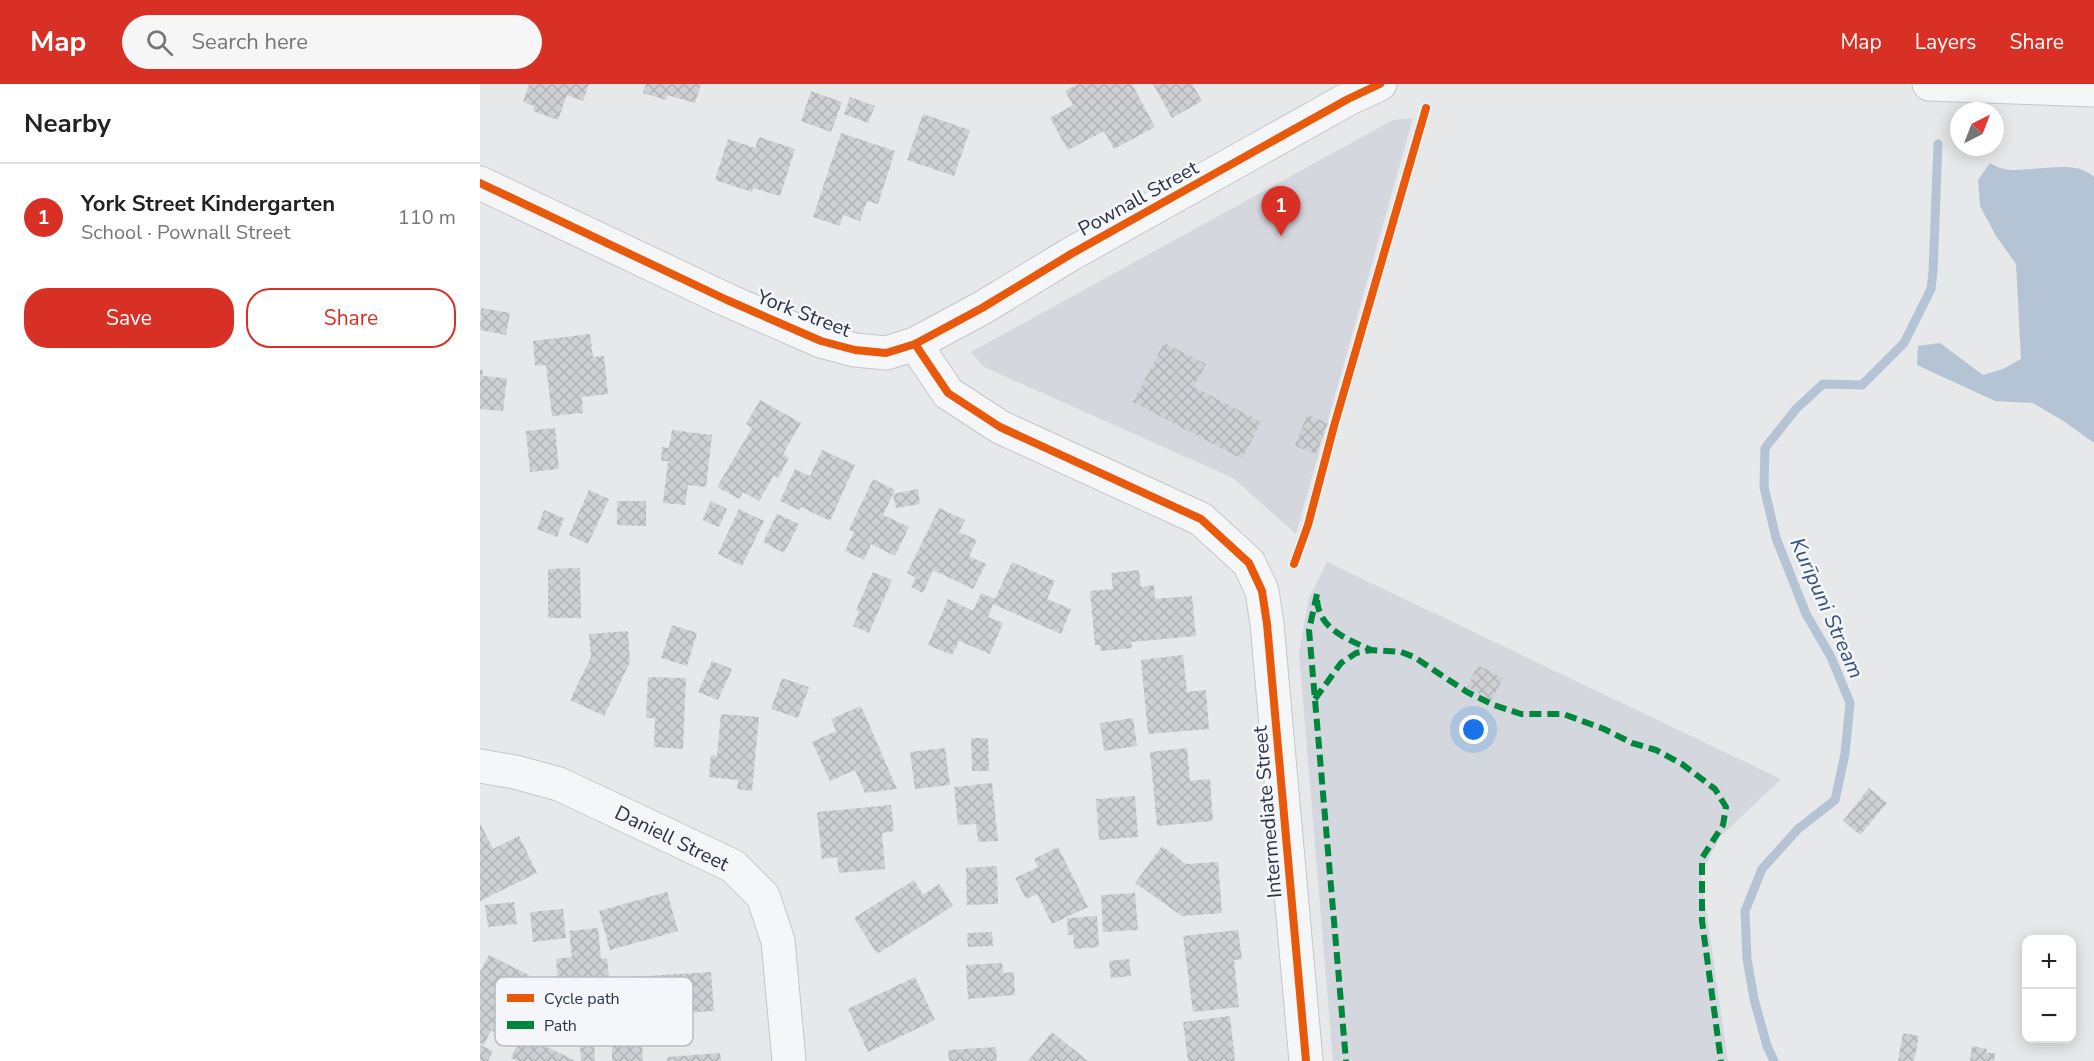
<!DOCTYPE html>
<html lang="en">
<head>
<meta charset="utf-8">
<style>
  body { margin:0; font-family:"Nunito Sans",sans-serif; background:#f6f6f6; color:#222 }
  .controls { position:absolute; right:18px; bottom:18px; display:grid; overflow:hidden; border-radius:12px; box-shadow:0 3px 15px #0003 }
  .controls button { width:54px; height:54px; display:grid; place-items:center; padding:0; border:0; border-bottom:2px solid #e0e0e0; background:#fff; color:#222; font:30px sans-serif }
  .compass { position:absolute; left:1470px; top:18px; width:54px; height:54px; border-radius:50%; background:#fff; box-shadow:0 3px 15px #0003; rotate:42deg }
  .you { position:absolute; left:994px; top:646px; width:21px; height:21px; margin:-15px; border:4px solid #fff; border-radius:50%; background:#1a73e8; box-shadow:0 0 0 9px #1a73e833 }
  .badge { display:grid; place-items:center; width:39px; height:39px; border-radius:50%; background:#d93025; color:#fff; font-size:20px; font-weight:700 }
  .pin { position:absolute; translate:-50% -50px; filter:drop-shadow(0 2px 3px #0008) }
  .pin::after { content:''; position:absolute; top:32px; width:21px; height:18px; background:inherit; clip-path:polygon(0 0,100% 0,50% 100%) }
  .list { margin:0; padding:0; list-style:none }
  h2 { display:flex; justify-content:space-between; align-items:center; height:78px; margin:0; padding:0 24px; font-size:26px }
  h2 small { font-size:20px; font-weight:400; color:#767676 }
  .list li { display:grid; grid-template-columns:39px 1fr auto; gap:18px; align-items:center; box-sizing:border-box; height:108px; padding:0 24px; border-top:2px solid #e0e0e0 }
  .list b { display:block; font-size:22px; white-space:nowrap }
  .list p { margin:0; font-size:20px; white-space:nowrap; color:#767676 }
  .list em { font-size:20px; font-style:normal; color:#767676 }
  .actions { display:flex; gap:12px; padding:18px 24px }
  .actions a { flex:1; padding:14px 0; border:2px solid #d93025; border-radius:24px; text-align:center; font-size:21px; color:#d93025 }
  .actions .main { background:#d93025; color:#fff }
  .icon { flex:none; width:33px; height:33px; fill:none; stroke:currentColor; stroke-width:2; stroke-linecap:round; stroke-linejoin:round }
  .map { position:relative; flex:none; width:1614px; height:977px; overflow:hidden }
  header { display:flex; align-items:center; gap:36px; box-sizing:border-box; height:84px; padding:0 30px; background:#d93025; color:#fff }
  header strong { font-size:28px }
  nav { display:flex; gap:33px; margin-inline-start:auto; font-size:21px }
  .search { width:420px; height:54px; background:#f6f6f6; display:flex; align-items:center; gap:15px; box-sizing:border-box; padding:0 21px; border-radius:33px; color:#767676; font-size:22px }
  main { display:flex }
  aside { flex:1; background:#fff }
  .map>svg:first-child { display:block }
</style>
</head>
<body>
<header>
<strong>Map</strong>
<div class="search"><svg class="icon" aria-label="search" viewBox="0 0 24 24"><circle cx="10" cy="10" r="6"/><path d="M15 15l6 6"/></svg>Search here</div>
<nav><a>Map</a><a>Layers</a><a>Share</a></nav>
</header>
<main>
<aside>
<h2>Nearby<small></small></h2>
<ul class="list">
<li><span class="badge">1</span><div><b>York Street Kindergarten</b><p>School · Pownall Street</p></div><em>110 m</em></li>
</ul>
<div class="actions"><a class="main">Save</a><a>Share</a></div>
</aside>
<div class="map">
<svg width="1614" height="977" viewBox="0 0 1614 977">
  <defs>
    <pattern id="building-cross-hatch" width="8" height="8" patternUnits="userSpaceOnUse" patternTransform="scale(1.5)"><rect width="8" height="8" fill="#ced0d3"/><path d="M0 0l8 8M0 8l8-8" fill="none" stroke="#b1b3b6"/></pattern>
  </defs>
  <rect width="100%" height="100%" fill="#e6e8ea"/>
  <g fill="#d4d7dd">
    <polygon points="933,34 816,450 753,394 504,283 491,268 913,36"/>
    <polygon points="847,478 1301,695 1240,753 1221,790 1248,977 853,977 819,569 829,514"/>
  </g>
  <path fill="#b4c4d5" d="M 1510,79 C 1514,81 1519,84 1524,85 C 1548,90 1595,73 1614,93 L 1614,359 L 1585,338 L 1553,319 L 1515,317 L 1437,281 L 1438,262 L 1460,259 L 1503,291 L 1523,285 L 1541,275 L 1536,180 L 1516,152 L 1500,122 L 1498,96 Z"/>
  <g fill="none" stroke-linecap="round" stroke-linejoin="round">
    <polyline stroke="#b4c4d5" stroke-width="9" points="1294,977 1287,962 1274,915 1267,875 1265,827 1282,785 1318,745 1355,716 1365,670 1370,619 1351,573 1326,530 1296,454 1284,403 1285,364 1316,325 1343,300 1382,301 1424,259 1451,205 1453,188 1458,60"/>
  </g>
  <g fill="url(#building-cross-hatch)">
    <polygon points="49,0 109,0 103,17 87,11 78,36 53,27 54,22 43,18"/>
    <polygon points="166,0 221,0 215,19 187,11 186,16 163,9"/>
    <polygon points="598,0 652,0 675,43 634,65 624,47 588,66 570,34 593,21 585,7"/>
    <polygon points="673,0 712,0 722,17 692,34"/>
    <polygon points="331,7 362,18 351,48 321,37"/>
    <polygon points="370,13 395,22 388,39 364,30"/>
    <polygon points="443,30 490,46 474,92 427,76"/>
    <polygon points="361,49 415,67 398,120 387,117 380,137 363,131 360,142 333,133"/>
    <polygon points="279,53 315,65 300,112 273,104 272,108 235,96 248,55 275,64"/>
    <polygon points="1,224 30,229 26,251 0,246"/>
    <polygon points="110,250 113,273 124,272 128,310 102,313 103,329 72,332 66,281 55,282 53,257"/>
    <polygon points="684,259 726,280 714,303 781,338 762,375 653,318"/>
    <polygon points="0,286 3,286 2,292 27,294 23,327 0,325"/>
    <polygon points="280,316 321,339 303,370 309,374 298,394 294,391 279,417 263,408 259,415 237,403 272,344 266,340"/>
    <polygon points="827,331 848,339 836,370 815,362"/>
    <polygon points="75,344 79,385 50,388 46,347"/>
    <polygon points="192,346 232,351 226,403 208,401 205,421 183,419 188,377 181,377 182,363 189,364"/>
    <polygon points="342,366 375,381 350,437 321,423 319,426 300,417 315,385 330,392"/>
    <polygon points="393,395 415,406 413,410 438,405 440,420 416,424 413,410 403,431 429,443 415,472 391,460 384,476 365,467 374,448 369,446"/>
    <polygon points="109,406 129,415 108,460 89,451"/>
    <polygon points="137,417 166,417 166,442 137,441"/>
    <polygon points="231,417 247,425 239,443 222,436"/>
    <polygon points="459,424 485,436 479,448 497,456 489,472 506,480 493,505 453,486 443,509 431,503 436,494 427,489"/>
    <polygon points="259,425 284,437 262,482 238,470"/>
    <polygon points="64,426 84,434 77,453 57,445"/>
    <polygon points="297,430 319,440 304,469 283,458"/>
    <polygon points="532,478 575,497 567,515 591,525 581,550 513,520 508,533 523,539 510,570 479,557 472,571 448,561 468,515 493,527 501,509 515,515"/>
    <polygon points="100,484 101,534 68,534 68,485"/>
    <polygon points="659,486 661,503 674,501 675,515 712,512 716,552 651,558 652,564 621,567 620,561 615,561 610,507 633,505 631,489"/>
    <polygon points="393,488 412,496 389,549 373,542 379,528 376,526"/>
    <polygon points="192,541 217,549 207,582 181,574"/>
    <polygon points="148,547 150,578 124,632 90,616 111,573 109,550"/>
    <polygon points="703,571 707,608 726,606 729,645 668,650 661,576"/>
    <polygon points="232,577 252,585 238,616 218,608"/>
    <polygon points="998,581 1023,594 1012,616 987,603"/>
    <polygon points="168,593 206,594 203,665 174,663 175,634 166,634"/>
    <polygon points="302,594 329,603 318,634 291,625"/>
    <polygon points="381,622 417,705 385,709 375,686 350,697 332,658 356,647 351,635"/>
    <polygon points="241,630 279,633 272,707 257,705 258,696 229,693 231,671 237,672"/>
    <polygon points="653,634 657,662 624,667 620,639"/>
    <polygon points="491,654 508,654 509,687 492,687"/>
    <polygon points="465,664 470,701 435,705 430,668"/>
    <polygon points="707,664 710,697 730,695 733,737 677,742 670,668"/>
    <polygon points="512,699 518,757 498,758 496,740 478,741 474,703"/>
    <polygon points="1389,704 1407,719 1380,751 1363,737"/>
    <polygon points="655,712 658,753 619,756 616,715"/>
    <polygon points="411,721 414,747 402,749 405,785 359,789 357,773 342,775 337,728"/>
    <polygon points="0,739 13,765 39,752 57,789 0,817"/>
    <polygon points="682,762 706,780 738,778 742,829 702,832 655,799"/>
    <polygon points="578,763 608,823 572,840 557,810 546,815 535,794 558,783 554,775"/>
    <polygon points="517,782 518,820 487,821 486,784"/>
    <polygon points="434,796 443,811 459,800 473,822 397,870 374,834"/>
    <polygon points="187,808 198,847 130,866 119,827"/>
    <polygon points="655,809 658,846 623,848 621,811"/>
    <polygon points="34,818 37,840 8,843 5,821"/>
    <polygon points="83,825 86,854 53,858 50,828"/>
    <polygon points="617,832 619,863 594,865 593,851 588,851 587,834"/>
    <polygon points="118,844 121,875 127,874 130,905 95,909 97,920 80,922 76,875 92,873 89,847"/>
    <polygon points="758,846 762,875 754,876 759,923 713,928 703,852"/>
    <polygon points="512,848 513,862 488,863 487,849"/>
    <polygon points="9,871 49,891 18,951 11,946 4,961 0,959 0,888"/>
    <polygon points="649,875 651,892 631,894 629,877"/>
    <polygon points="522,879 523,889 534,888 535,911 488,915 486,881"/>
    <polygon points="231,888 234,927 154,932 151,893"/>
    <polygon points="435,893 455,936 388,968 368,925"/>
    <polygon points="750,932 755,977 708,977 703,938"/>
    <polygon points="121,945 122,958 114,958 115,977 101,977 99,947"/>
    <polygon points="572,948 608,977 548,977"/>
    <polygon points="1423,949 1439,952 1434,977 1418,977"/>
    <polygon points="42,951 96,977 38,977 31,974"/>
    <polygon points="162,959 163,977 132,977 132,961"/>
    <polygon points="0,961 13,967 8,977 0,977"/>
    <polygon points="1492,962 1507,965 1506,969 1515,969 1514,977 1490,977"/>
    <polygon points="516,963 517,977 469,977 468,966"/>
    <polygon points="240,969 241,977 187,977 187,973"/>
  </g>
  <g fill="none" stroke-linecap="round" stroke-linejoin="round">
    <defs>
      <g id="minor">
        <polyline points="435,260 468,309 520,343 721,435 769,479 782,507 787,540 826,977"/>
        <polyline points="0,682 35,688 79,700 253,782 283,812 298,857 309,977"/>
      </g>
      <g id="tertiary">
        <polyline points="1449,0 1614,6"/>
        <polyline points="0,99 247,216 341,257 375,266 406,269 435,260 502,224 591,170 868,15 900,0"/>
      </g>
    </defs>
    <use href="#minor" stroke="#c4c6c8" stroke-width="35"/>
    <use href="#tertiary" stroke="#c4c6c8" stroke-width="35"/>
    <use href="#minor" stroke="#f5f6f7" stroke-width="33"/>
    <use href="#tertiary" stroke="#f5f6f7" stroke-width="33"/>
    <g stroke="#00873e" stroke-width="6" stroke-dasharray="12 6" stroke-linecap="butt">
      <polyline points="837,510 829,546 866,977"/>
      <path d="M 837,516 C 839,545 867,555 891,566"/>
      <polyline points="835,615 861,579 876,569 891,566 921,568 934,573 987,608 1014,621 1041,630 1083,630 1124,645 1152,659 1176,666 1202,680 1235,705 1246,723 1243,741 1222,774 1222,837 1241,977"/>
    </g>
    <defs>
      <g id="cycleway">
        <polyline points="0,99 247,216 341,257 375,266 406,269 435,260 502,224 591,170 868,15 900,0"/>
        <polyline points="435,260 468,309 520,343 721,435 769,479 782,507 787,540 826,977"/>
        <polyline points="814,480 828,441 854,342 946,24"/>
      </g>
    </defs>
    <use href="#cycleway" stroke="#f4f6f9" stroke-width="11"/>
    <use href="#cycleway" stroke="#e8590c" stroke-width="8"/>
  </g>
  <g text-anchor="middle" stroke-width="5" stroke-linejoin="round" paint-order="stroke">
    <g font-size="20" fill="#2b3445" stroke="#f4f6f9">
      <text transform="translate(658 114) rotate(-29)" y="7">Pownall Street</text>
      <text transform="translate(324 229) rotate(21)" y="7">York Street</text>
      <text transform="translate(787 728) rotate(-95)" y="7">Intermediate Street</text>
      <text transform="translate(192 754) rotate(26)" y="7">Daniell Street</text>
    </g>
    <g font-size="21" font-style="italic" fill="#34527a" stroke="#f4f6f9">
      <text transform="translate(1347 524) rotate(66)" y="7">Kurīpuni Stream</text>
    </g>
  </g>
  <rect x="15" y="893" width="198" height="69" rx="9" fill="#f4f6f9" stroke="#b8bcc3" stroke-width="1.5"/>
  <rect x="27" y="910" width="27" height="8" fill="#e8590c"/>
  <rect x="27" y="937" width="27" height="8" fill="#00873e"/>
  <g font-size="16" fill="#2b3445">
    <text x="64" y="920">Cycle path</text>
    <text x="64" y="947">Path</text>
  </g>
</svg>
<div class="controls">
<button>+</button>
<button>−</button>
</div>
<svg class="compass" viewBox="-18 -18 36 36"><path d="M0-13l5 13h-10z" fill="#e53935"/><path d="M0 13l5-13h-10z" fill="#767676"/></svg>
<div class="you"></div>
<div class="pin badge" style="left:801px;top:152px">1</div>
</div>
</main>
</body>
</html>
